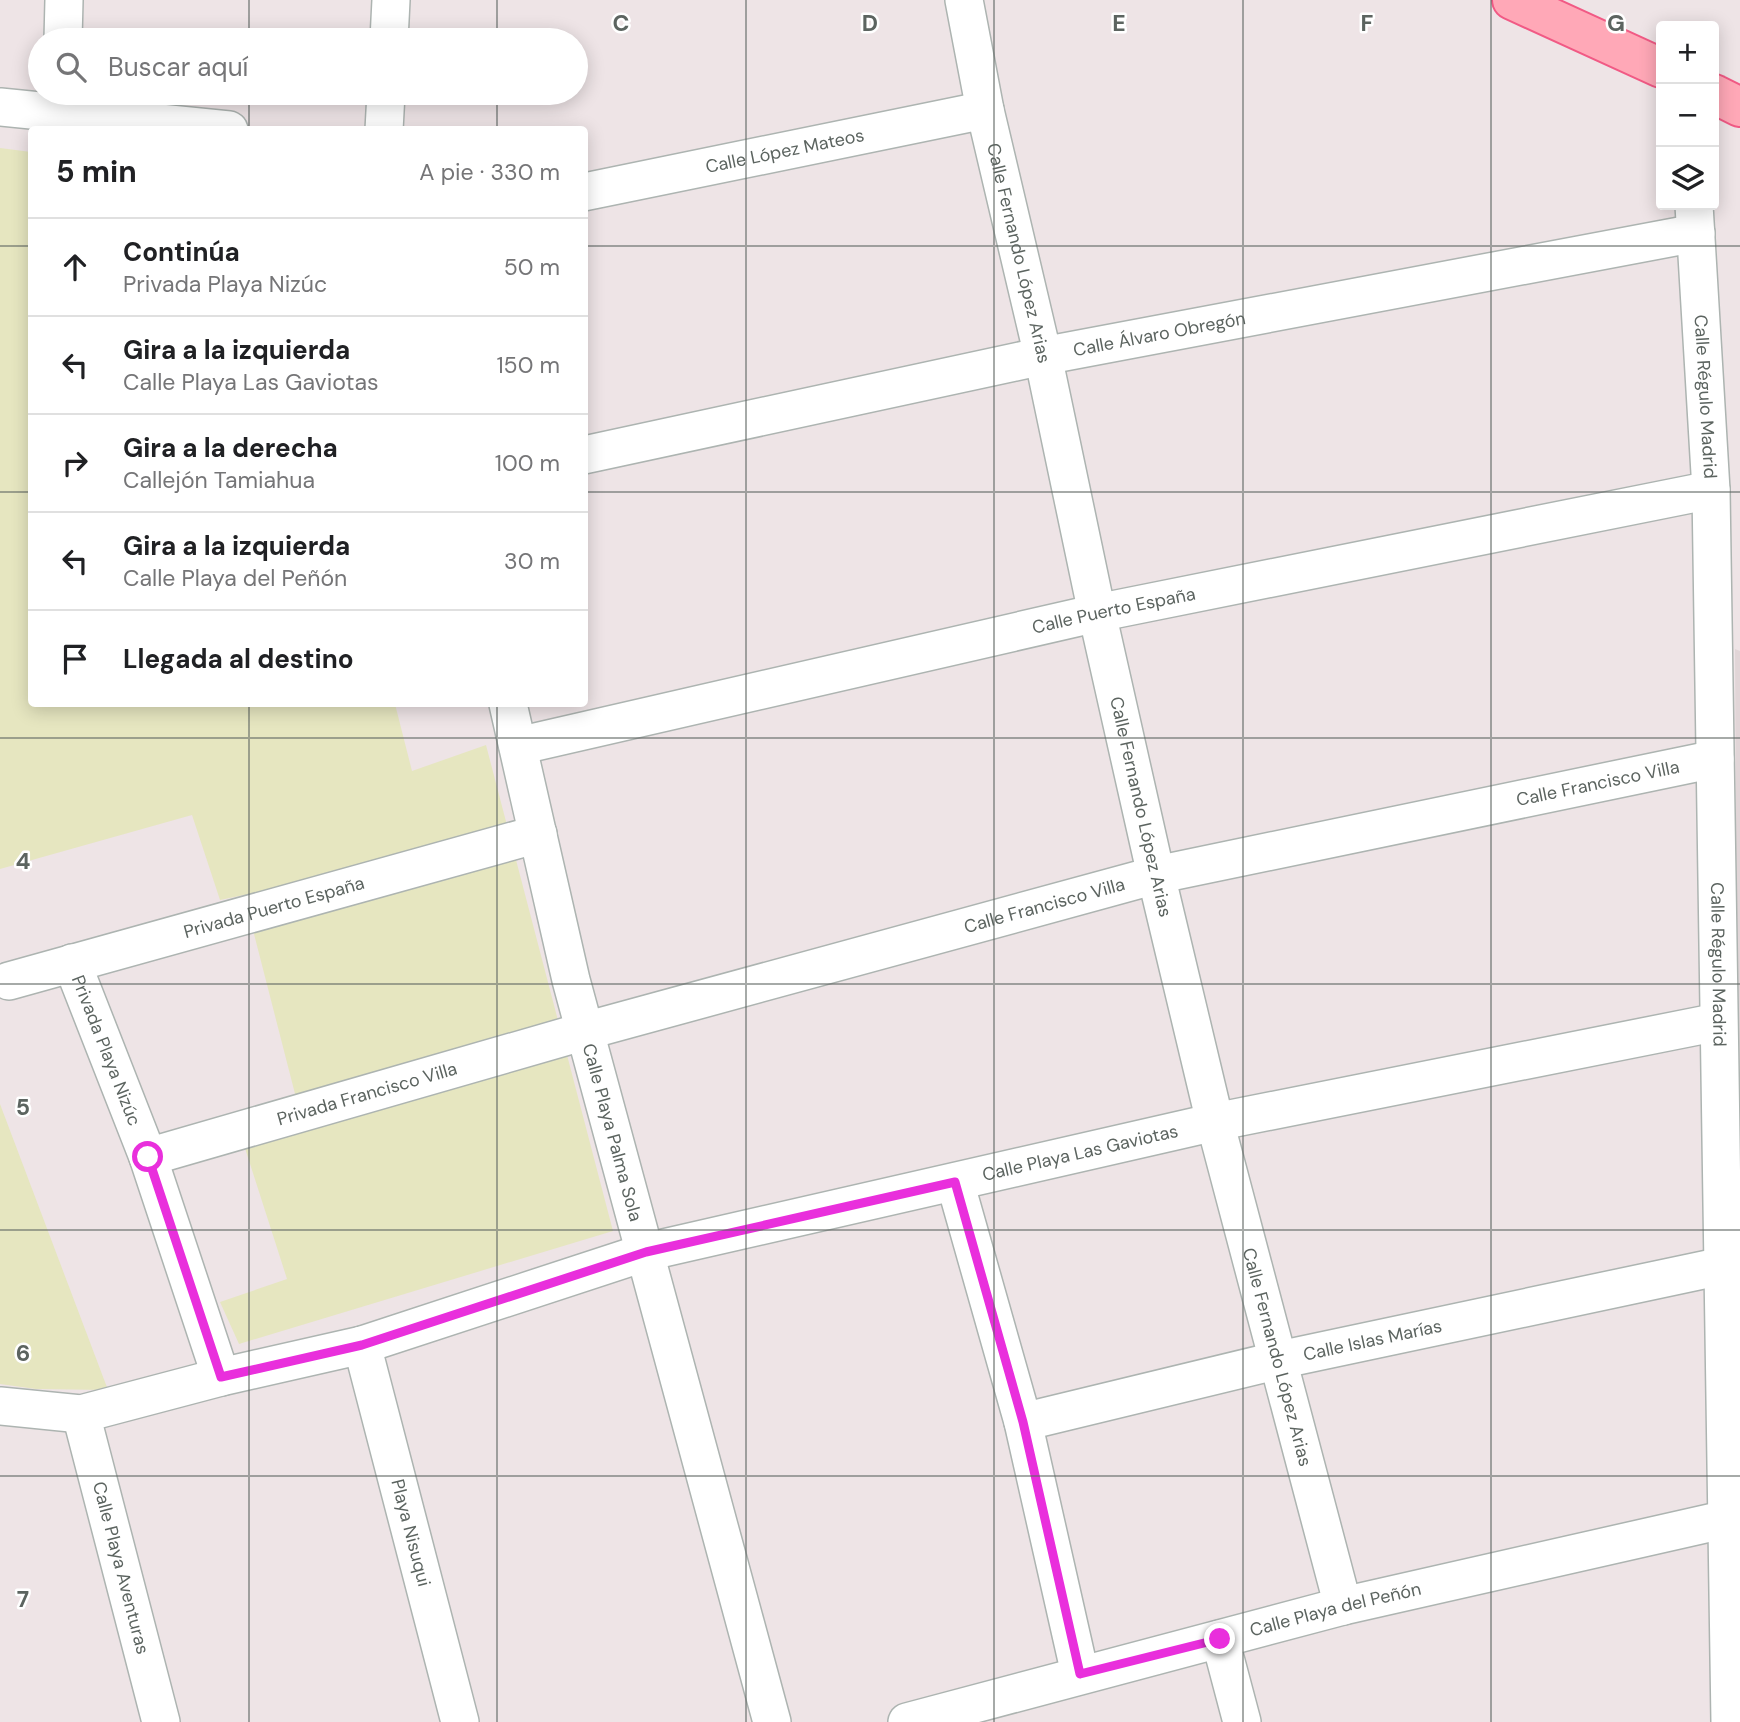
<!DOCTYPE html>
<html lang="es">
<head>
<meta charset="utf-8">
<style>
  body { margin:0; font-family:"DM Sans",sans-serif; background:#f6f6f6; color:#202124 }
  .controls { position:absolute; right:21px; top:21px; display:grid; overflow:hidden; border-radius:7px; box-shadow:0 4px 18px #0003 }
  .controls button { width:63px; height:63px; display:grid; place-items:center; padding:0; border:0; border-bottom:2px solid #e0e0e0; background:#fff; color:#202124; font:35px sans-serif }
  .stop { position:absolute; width:21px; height:21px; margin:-16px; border:5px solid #e92fdc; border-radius:50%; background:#fff }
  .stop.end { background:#e92fdc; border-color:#fff; box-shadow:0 2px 7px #0008 }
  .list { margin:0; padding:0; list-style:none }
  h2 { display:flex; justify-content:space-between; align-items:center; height:91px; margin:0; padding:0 28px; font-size:30px }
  h2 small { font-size:23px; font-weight:400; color:#757577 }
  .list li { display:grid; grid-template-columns:46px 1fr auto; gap:21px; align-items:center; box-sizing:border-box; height:98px; padding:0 28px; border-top:2px solid #e0e0e0 }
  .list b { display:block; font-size:26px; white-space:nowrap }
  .list p { margin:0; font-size:23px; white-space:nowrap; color:#757577 }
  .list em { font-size:23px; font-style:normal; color:#757577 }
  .icon { flex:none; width:38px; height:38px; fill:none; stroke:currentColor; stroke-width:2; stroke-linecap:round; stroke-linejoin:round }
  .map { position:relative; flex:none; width:1740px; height:1722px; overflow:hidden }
  .search { position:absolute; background:#fff; box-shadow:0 4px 18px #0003; left:28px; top:28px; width:560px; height:77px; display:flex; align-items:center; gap:18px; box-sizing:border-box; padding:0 24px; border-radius:38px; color:#757577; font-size:26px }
  .panel { position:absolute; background:#fff; box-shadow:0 4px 18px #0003; left:28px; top:126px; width:560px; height:581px; border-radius:7px }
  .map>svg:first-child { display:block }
</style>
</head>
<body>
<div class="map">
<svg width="1740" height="1722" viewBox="0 0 1740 1722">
  <rect width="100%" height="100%" fill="#eee4e6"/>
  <polygon fill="#e1d5d7" points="1735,649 1740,651 1740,1513"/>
  <g fill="#e6e6c0">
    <polygon points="0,148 31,152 32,704 395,704 412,771 486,745 613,1231 239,1344 220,1302 287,1279 243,1142 303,1125 244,895 220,900 192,815 0,869"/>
    <polygon points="0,1104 108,1390 36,1389 0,1384"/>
  </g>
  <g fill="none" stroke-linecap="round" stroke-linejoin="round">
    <defs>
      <g id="minor">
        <path id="s1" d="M 964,0 L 985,110 L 1043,356 L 1097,613 L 1156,875 L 1215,1122 L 1343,1606"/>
        <polyline points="63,40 64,0"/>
        <polyline points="389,40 391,0"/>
        <polyline points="0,107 229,130"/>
        <polyline points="384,130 386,93"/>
        <path id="s2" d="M 584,192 L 985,110"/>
        <path id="s3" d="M 1694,205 L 1711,490 L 1730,1722"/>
        <path id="s4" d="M 584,455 L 1043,356 L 1696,233"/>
        <path id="s5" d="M 508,704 L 571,980 L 772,1722"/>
        <path id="s6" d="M 518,746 L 1097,613 L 1711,490"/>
        <path id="s7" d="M 72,963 L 148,1157 L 221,1377"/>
        <path id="s8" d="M 9,981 L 538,834"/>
        <path id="s9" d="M 148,1157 L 585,1031 L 1156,875 L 1715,759"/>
        <polyline points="955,1182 1023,1422 1080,1674"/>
        <path id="s10" d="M 362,1345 L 460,1722"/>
        <path id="s11" d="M 0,1406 L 81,1414 L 221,1377 L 362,1345 L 646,1252 L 1215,1122 L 1718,1022"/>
        <path id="s12" d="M 81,1414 L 161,1722"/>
        <path id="s13" d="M 1023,1422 L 1279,1360 L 1722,1266"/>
        <polyline points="1220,1639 1242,1722"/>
        <path id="s14" d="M 907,1722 L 1343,1606 L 1727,1519"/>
      </g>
      <g id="major">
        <polyline points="1512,0 1661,68"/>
        <polyline points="1714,94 1740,107"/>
      </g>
    </defs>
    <use href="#minor" stroke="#adb4b1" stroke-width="40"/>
    <use href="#major" stroke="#f15a85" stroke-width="42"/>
    <use href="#minor" stroke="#fff" stroke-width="37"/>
    <use href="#major" stroke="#ffa8b7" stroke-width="38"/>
  </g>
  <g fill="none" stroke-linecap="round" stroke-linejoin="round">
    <polyline stroke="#e92fdc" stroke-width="9" points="148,1157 221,1377 362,1345 646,1252 955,1182 1023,1422 1080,1674 1220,1639"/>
  </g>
  <path fill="none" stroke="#5c6460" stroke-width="2" stroke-opacity="0.55" d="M 249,0 L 249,40M 497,0 L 497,40M 746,0 L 746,1722M 994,0 L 994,1722M 1243,0 L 1243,1722M 1491,0 L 1491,1722M 249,93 L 249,130M 497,93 L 497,130M 0,246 L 32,246M 584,246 L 1740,246M 0,492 L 32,492M 584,492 L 1740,492M 249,704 L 249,1722M 497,704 L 497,1722M 0,738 L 1740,738M 0,984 L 1740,984M 0,1230 L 1740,1230M 0,1476 L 1740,1476"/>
  <g text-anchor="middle" stroke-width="5" stroke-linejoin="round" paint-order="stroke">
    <g font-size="18" fill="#5c6460" stroke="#fff">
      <text dy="6" stroke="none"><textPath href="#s2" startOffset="205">Calle López Mateos</textPath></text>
      <text dy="6" stroke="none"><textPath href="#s1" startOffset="259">Calle Fernando López Arias</textPath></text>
      <text dy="6" stroke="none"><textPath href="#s4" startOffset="588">Calle Álvaro Obregón</textPath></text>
      <text dy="6" stroke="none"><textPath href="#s3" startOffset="192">Calle Régulo Madrid</textPath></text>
      <text dy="6" stroke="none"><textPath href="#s6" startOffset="611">Calle Puerto España</textPath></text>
      <text dy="6" stroke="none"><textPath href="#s9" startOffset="1498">Calle Francisco Villa</textPath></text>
      <text dy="6" stroke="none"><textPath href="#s1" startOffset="826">Calle Fernando López Arias</textPath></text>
      <text dy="6" stroke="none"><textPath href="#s9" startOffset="931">Calle Francisco Villa</textPath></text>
      <text dy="6" stroke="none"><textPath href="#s8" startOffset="275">Privada Puerto España</textPath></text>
      <text dy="6" stroke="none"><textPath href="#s3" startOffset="760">Calle Régulo Madrid</textPath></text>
      <text dy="6" stroke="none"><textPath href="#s7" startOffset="94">Privada Playa Nizúc</textPath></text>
      <text dy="6" stroke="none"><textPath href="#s9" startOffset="228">Privada Francisco Villa</textPath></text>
      <text dy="6" stroke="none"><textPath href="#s5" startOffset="441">Calle Playa Palma Sola</textPath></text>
      <text dy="6" stroke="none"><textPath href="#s11" startOffset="1115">Calle Playa Las Gaviotas</textPath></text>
      <text dy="6" stroke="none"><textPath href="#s13" startOffset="359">Calle Islas Marías</textPath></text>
      <text dy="6" stroke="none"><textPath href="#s1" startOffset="1393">Calle Fernando López Arias</textPath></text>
      <text dy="6" stroke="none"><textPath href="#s10" startOffset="194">Playa Nisuqui</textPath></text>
      <text dy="6" stroke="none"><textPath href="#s12" startOffset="159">Calle Playa Aventuras</textPath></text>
      <text dy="6" stroke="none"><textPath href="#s14" startOffset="443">Calle Playa del Peñón</textPath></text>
    </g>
  </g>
  <g font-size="23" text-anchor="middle" font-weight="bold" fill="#5c6460" stroke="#fff" stroke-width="5" stroke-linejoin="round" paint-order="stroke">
    <text x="621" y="31">C</text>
    <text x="870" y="31">D</text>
    <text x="1119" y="31">E</text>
    <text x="1367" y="31">F</text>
    <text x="1616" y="31">G</text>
    <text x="23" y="869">4</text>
    <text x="23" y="1115">5</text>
    <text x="23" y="1361">6</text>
    <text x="23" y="1607">7</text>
  </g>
</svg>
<div class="controls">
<button>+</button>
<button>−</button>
<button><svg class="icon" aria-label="layers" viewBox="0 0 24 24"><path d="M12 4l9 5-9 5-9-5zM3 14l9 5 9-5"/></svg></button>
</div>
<div class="stop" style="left:148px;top:1157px"></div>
<div class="stop end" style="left:1220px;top:1639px"></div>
<div class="search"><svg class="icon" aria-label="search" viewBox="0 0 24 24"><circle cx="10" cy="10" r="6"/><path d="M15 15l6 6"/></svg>Buscar aquí</div>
<section class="panel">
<h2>5 min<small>A pie · 330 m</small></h2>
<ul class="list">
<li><svg class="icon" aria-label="ahead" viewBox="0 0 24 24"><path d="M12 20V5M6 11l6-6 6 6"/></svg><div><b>Continúa</b><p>Privada Playa Nizúc</p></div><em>50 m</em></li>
<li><svg class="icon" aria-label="left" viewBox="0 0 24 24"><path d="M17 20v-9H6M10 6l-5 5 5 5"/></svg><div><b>Gira a la izquierda</b><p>Calle Playa Las Gaviotas</p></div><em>150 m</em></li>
<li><svg class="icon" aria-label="right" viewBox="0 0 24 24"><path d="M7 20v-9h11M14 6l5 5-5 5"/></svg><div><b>Gira a la derecha</b><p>Callejón Tamiahua</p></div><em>100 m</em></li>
<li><svg class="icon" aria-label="left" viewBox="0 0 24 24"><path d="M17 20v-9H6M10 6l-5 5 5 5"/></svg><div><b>Gira a la izquierda</b><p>Calle Playa del Peñón</p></div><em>30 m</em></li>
<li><svg class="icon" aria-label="arrive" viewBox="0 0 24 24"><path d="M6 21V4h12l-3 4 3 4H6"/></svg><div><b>Llegada al destino</b></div></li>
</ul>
</section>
</div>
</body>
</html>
